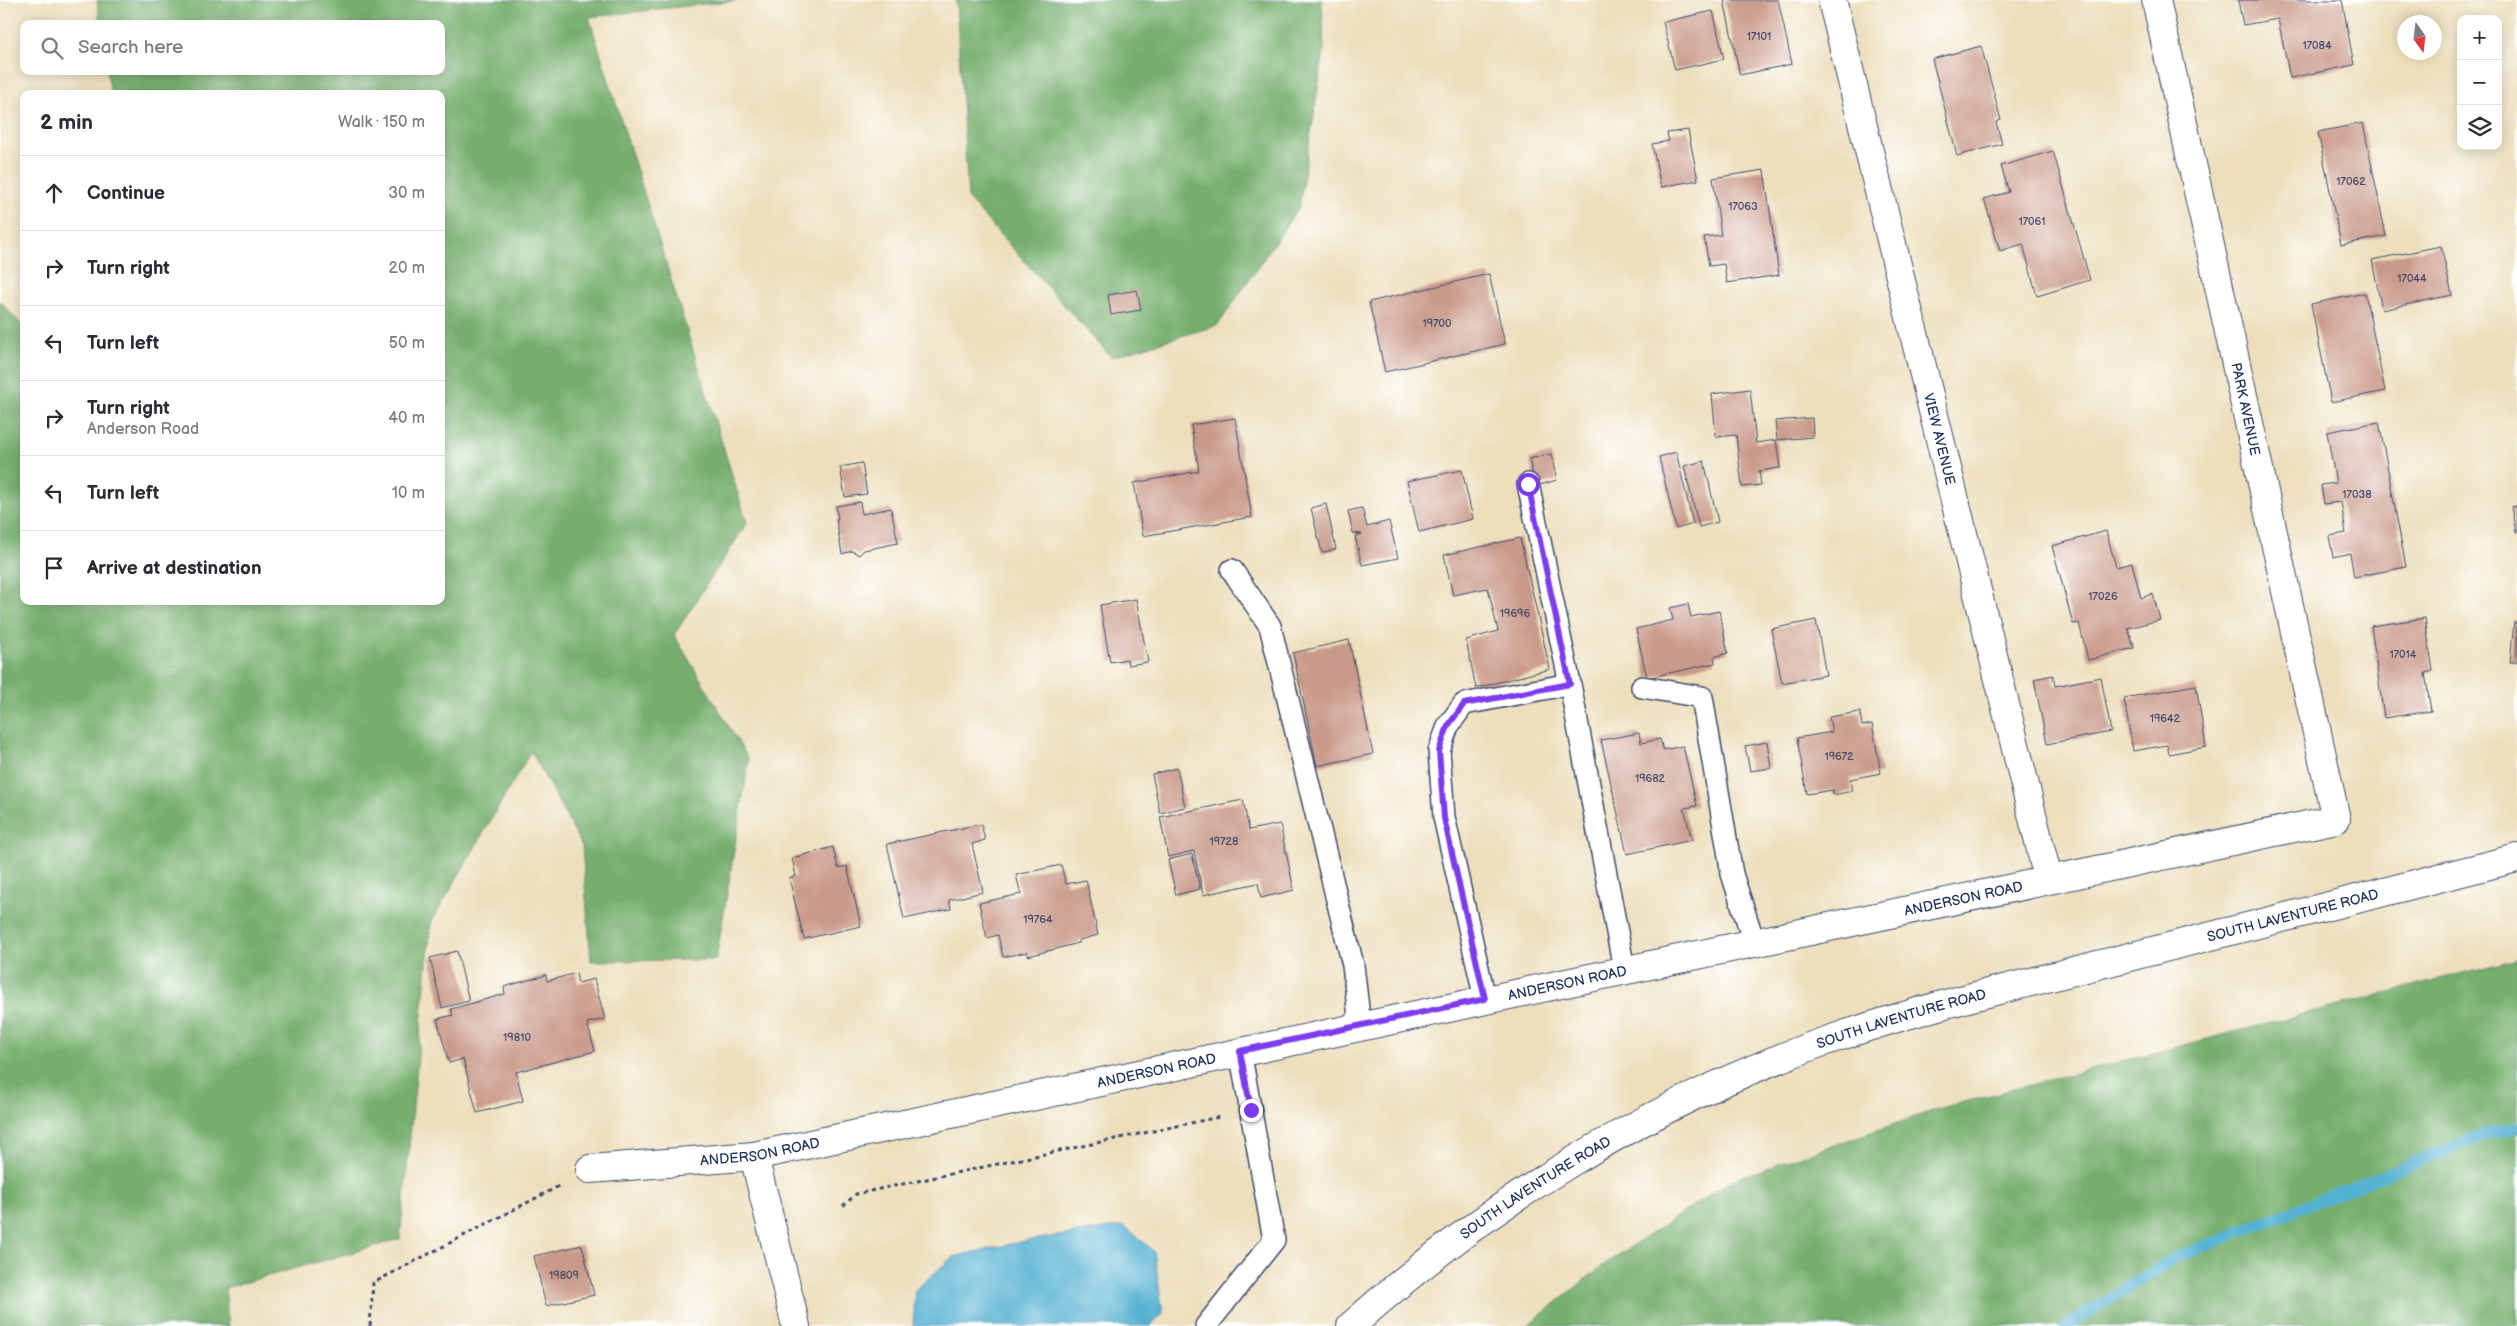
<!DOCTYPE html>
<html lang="en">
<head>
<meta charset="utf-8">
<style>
  body { margin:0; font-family:"Balsamiq Sans",sans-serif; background:#f7f7f7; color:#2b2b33 }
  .controls { position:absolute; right:15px; top:15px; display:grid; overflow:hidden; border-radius:10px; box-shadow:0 2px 12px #0003 }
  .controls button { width:45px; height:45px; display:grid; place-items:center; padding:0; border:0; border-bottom:1px solid #e1e1e2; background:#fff; color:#2b2b33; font:25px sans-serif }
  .compass { position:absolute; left:2397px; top:15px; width:45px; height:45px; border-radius:50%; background:#fff; box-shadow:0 2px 12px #0003; rotate:166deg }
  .stop { position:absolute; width:15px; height:15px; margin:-11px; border:4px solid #7c3aed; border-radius:50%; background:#fff }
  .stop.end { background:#7c3aed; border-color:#fff; box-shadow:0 1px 5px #0008 }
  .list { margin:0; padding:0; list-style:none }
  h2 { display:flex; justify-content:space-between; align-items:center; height:65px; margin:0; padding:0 20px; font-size:21px }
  h2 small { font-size:16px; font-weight:400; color:#7c7c81 }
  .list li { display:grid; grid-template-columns:32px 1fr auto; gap:15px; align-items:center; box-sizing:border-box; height:75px; padding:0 20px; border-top:1px solid #e1e1e2 }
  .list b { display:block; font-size:19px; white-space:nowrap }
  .list p { margin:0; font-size:16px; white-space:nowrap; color:#7c7c81 }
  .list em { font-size:16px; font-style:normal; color:#7c7c81 }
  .icon { flex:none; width:28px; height:28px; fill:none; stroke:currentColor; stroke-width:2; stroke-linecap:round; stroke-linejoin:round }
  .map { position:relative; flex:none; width:2517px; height:1326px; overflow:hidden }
  .search { position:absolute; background:#fff; box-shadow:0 2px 12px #0003; left:20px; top:20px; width:425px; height:55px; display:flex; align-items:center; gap:12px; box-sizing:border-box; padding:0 18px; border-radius:10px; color:#7c7c81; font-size:19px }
  .panel { position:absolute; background:#fff; box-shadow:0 2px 12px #0003; left:20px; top:90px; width:425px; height:515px; border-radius:10px }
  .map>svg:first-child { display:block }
</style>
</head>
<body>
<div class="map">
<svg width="2517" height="1326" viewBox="0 0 2517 1326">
  <rect width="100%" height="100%" fill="#fff"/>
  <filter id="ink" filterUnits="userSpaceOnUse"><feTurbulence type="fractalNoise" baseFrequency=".02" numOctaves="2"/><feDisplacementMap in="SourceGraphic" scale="10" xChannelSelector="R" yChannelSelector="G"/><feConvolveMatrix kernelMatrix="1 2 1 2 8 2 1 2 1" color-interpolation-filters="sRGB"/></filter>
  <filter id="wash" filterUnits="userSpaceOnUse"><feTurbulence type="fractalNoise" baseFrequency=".0096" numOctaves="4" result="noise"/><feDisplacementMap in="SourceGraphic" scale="20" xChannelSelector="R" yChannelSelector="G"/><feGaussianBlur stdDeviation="1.12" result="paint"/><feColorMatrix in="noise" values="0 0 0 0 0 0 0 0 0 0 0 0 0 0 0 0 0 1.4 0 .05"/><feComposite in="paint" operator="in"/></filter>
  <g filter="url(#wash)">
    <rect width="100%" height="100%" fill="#eddfbc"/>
    <g fill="#76af6d" stroke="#486f66">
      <polygon points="97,0 741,0 589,17 747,523 674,635 749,760 716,960 591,961 582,846 531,751 431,923 400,1239 225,1288 229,1326 0,1326 0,301 24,328 24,601 441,601 441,94 111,94 107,71 441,71 441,24 100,24"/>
      <polygon points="956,0 1322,0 1324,51 1299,207 1218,325 1111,357 968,199"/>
      <polygon points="2517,959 2517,1326 1527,1326 1605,1264 1732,1180 1944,1107"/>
    </g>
    <polygon fill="#53b1d1" stroke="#377098" points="1124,1226 1154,1251 1163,1314 1151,1326 913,1326 915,1290 953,1257 1024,1241"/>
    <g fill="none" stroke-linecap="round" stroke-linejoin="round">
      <polyline stroke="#53b1d1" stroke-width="12" points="2066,1326 2175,1258 2476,1138 2517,1127"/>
    </g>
    <g id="blocks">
      <g fill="#c99a89">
        <polygon points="1724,0 1778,0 1792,64 1740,75"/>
        <polygon points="2238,0 2342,0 2354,65 2290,78 2278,19 2243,25"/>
        <polygon points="1713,11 1724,59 1675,70 1663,22"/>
        <polygon points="1981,46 2001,120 1996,122 2002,144 1957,156 1932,59"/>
        <polygon points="2363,123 2386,236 2341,245 2318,132"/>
        <polygon points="1688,130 1698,180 1661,187 1652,144 1669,141 1667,133"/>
        <polygon points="2053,151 2090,280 2037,296 2023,244 2000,251 1984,199 2009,192 2001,166"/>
        <polygon points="1764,170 1779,275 1727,283 1724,264 1709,266 1704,237 1721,235 1713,178"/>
        <polygon points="2441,246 2452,295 2382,310 2372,260"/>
        <polygon points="1489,274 1505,344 1385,372 1369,302"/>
        <polygon points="1137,290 1141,310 1111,315 1108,295"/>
        <polygon points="2365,293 2385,391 2331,402 2311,304"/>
        <polygon points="1750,389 1756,443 1776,440 1780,468 1759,471 1761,485 1742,487 1736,435 1716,437 1712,394"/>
        <polygon points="1235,418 1252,517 1143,536 1134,483 1199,471 1191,425"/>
        <polygon points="1812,418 1813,437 1777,440 1775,421"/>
        <polygon points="2379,422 2406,567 2354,577 2350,553 2333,557 2329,536 2346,533 2341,502 2324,504 2321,485 2336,483 2327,432"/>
        <polygon points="1676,452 1693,524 1676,529 1659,457"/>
        <polygon points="1551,454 1557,480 1536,486 1529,459"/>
        <polygon points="1704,461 1718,522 1699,527 1684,466"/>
        <polygon points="862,463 867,494 845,497 840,467"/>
        <polygon points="1462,470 1473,519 1419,532 1407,481"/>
        <polygon points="860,502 862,514 891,508 898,543 864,550 859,555 852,551 842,554 836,519 838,519 836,506"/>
        <polygon points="1326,504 1336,549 1322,553 1311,508"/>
        <polygon points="2517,506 2517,532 2516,532 2511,507"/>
        <polygon points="1362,508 1367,527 1389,521 1398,558 1362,565 1355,536 1362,534 1353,533 1348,511"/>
        <polygon points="2106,531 2116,567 2132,563 2141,598 2153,594 2160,620 2128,628 2134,648 2088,660 2079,623 2073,624 2052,546"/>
        <polygon points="1520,538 1550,669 1476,688 1466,640 1498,631 1488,588 1453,595 1444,555"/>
        <polygon points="1136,599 1148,662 1128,665 1127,659 1110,662 1100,605"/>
        <polygon points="1688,604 1691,617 1719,611 1728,653 1714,657 1715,663 1647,678 1636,629 1673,620 1670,608"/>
        <polygon points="2425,618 2433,671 2425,673 2431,711 2384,718 2371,626"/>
        <polygon points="1816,620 1826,675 1782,683 1771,629"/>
        <polygon points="2514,622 2517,623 2517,662 2510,662"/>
        <polygon points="1349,640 1373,754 1317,766 1293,653"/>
        <polygon points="2053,675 2055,686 2101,677 2111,732 2047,744 2034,679"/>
        <polygon points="2196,685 2206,747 2169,754 2167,745 2133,751 2124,698"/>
        <polygon points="1860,712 1862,726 1872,724 1881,773 1850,779 1852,791 1833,795 1833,790 1807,794 1797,738 1832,732 1829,717"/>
        <polygon points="1639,733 1641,743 1660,739 1663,750 1683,746 1697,806 1684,808 1692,840 1627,854 1601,740"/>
        <polygon points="1767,742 1771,768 1750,771 1745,746"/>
        <polygon points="1177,768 1185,807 1160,813 1152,774"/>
        <polygon points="1243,800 1249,830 1280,824 1294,890 1261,898 1258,883 1203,895 1194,851 1168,857 1160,817"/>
        <polygon points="981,824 985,840 972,844 983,892 949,900 951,909 904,919 887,844"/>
        <polygon points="833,847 838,868 847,866 861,926 804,939 789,878 796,876 792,858"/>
        <polygon points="1192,854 1200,889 1176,895 1168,860"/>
        <polygon points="1061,865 1066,884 1086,880 1098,935 1079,940 1079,943 1028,956 1027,952 1003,957 998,935 987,938 979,903 1021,894 1016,875"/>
        <polygon points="457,951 469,1001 442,1008 430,958"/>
        <polygon points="576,973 578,983 594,979 605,1019 587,1023 595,1051 516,1072 523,1101 477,1113 463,1059 449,1063 437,1019 453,1015 451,1009 505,994 504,987 507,986 546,975 547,981"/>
        <polygon points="582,1245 594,1295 546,1306 534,1256"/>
      </g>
    </g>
  </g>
  <g filter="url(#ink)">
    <use href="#blocks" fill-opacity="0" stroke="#3a496c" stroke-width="1"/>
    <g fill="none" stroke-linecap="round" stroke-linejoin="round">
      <defs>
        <g id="lane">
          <polyline points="1528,484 1570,684 1624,969"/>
          <polyline points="1232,570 1270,626 1353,965 1360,1026"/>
          <polyline points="1642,687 1702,697 1732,874 1754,942"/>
          <polyline points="1485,999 1444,817 1439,751 1448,726 1464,704 1570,684"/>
          <polyline points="1206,1326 1274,1240 1240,1051"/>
        </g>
        <g id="street">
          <path id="s1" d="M 1832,0 L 2048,879"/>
          <polyline points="754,1156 796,1326"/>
          <path id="s2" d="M 590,1169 L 754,1156 L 2336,819 L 2156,0"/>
        </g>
        <g id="secondary">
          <path id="s3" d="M 1351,1326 C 1486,1204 1648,1105 1820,1043 C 1869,1026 1918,1011 1968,998 L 2517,858"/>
        </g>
      </defs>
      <use href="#lane" stroke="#3a496c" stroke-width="24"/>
      <use href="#street" stroke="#3a496c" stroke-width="30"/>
      <use href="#secondary" stroke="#3a496c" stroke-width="30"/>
      <g stroke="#3a496c" stroke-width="3" stroke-dasharray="4 4" stroke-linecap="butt">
        <polyline points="843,1206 856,1194 1219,1117"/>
        <polyline points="370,1326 373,1283 561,1185"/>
      </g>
      <use href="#lane" stroke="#fff" stroke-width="21"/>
      <use href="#street" stroke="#fff" stroke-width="28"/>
      <use href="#secondary" stroke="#fff" stroke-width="28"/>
    </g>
  </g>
  <g fill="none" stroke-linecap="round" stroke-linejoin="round" filter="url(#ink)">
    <polyline stroke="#7c3aed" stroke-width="6" points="1251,1110 1240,1051 1485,999 1444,818 1439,751 1448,726 1464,704 1570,684 1528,484"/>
  </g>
  <g text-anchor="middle" stroke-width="5" stroke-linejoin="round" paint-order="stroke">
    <g font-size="11" fill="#464a69">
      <text x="1759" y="40">17101</text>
      <text x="2317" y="49">17084</text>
      <text x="2351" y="185">17062</text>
      <text x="1743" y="210">17063</text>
      <text x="2032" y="225">17061</text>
      <text x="2412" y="282">17044</text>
      <text x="1437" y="327">19700</text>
      <text x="2357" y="498">17038</text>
      <text x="2103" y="600">17026</text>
      <text x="1515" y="617">19696</text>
      <text x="2403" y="658">17014</text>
      <text x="2165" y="722">19642</text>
      <text x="1839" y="760">19672</text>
      <text x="1650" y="782">19682</text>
      <text x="1224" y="845">19728</text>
      <text x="1038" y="923">19764</text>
      <text x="517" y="1041">19810</text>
      <text x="564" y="1279">19809</text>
    </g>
    <g font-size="14" fill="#1b2f5e" stroke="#fff">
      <text transform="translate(2246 409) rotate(78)" y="5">PARK AVENUE</text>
      <text dy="5" stroke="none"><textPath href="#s1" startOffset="452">VIEW AVENUE</textPath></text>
      <text dy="5" stroke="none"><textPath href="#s2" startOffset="1401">ANDERSON ROAD</textPath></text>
      <text dy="5" stroke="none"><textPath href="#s3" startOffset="1041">SOUTH LAVENTURE ROAD</textPath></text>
      <text dy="5" stroke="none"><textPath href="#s2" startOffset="996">ANDERSON ROAD</textPath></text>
      <text dy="5" stroke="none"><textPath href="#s3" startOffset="636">SOUTH LAVENTURE ROAD</textPath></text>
      <text dy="5" stroke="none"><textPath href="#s2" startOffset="576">ANDERSON ROAD</textPath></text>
      <text dy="5" stroke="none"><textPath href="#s2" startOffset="171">ANDERSON ROAD</textPath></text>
      <text dy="5" stroke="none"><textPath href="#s3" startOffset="231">SOUTH LAVENTURE ROAD</textPath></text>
    </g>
  </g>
</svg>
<div class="controls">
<button>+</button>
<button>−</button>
<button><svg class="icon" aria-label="layers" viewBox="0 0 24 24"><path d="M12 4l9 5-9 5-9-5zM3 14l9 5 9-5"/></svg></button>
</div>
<svg class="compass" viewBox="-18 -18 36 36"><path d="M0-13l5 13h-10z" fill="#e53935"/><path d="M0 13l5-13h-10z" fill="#7c7c81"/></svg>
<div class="stop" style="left:1528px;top:484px"></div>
<div class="stop end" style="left:1251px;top:1110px"></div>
<div class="search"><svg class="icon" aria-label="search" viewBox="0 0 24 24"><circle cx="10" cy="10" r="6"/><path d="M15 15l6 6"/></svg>Search here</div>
<section class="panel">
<h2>2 min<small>Walk · 150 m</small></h2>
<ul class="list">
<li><svg class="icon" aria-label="ahead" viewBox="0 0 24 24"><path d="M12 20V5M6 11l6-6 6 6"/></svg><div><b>Continue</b></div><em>30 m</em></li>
<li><svg class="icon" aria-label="right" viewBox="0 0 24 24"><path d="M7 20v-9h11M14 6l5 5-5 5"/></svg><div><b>Turn right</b></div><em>20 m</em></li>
<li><svg class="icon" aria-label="left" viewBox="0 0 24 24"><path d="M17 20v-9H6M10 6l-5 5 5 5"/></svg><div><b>Turn left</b></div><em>50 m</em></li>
<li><svg class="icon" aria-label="right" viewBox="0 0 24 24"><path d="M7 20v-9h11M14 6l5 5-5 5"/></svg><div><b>Turn right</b><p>Anderson Road</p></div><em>40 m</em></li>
<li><svg class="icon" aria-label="left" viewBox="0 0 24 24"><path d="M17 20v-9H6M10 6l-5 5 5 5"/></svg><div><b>Turn left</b></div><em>10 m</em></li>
<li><svg class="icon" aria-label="arrive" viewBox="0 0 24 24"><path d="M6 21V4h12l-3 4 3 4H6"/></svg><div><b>Arrive at destination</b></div></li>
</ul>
</section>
</div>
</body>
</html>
